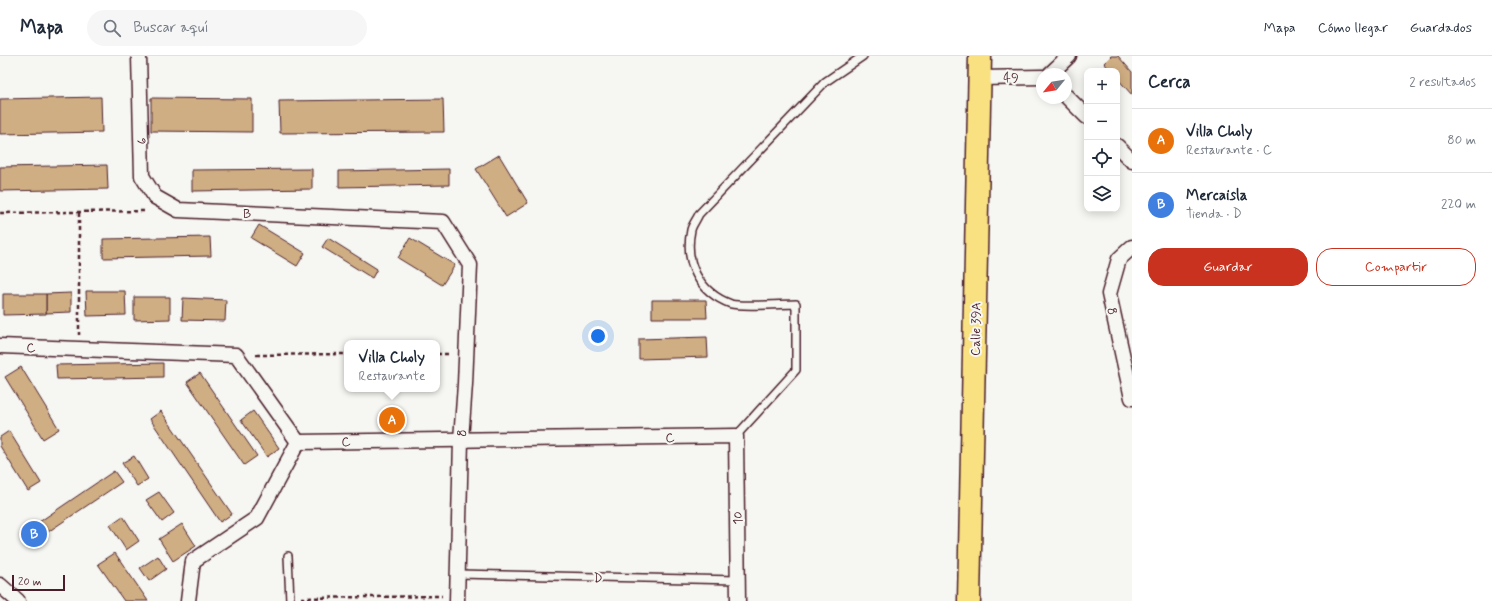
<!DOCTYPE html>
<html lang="es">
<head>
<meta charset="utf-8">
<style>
  body { margin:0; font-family:Mynerve,sans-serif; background:#f6f6f7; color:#1f2937 }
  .controls { position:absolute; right:12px; top:12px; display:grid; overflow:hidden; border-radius:8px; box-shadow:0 2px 10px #0003 }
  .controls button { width:36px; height:36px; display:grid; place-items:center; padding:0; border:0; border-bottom:1px solid #e0e1e3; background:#fff; color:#1f2937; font:20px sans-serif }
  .compass { position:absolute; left:1036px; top:12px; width:36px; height:36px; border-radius:50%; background:#fff; box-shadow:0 2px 10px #0003; rotate:240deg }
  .scale { position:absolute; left:12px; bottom:10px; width:53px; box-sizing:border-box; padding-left:4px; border:2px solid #4a1f2b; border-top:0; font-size:11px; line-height:14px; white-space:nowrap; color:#4a1f2b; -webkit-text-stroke:3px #f6f6f2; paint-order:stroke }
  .you { position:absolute; left:598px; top:280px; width:14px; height:14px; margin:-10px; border:3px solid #fff; border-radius:50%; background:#1a73e8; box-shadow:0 0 0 6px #1a73e833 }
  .badge { display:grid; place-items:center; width:26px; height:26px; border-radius:50%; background:#c8321e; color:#fff; font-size:13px; font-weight:700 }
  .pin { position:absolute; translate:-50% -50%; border:2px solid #fff; box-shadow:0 1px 4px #0006 }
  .popup { position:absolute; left:344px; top:284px; width:96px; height:52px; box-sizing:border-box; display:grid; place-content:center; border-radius:8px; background:#fff; filter:drop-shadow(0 1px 3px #0005); font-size:13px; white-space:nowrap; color:#747a83 }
  .popup b { font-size:15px; color:#1f2937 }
  .popup::after { content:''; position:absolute; left:50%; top:100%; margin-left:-8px; border:8px solid transparent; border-top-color:#fff }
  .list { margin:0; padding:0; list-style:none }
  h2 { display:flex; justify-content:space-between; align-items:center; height:52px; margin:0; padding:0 16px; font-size:17px }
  h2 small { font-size:13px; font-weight:400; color:#747a83 }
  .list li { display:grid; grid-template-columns:26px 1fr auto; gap:12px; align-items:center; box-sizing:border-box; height:64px; padding:0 16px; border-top:1px solid #e0e1e3 }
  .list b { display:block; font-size:15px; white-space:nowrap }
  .list p { margin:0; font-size:13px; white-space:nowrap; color:#747a83 }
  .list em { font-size:13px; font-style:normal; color:#747a83 }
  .actions { display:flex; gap:8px; padding:12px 16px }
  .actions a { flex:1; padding:9px 0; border:1px solid #c8321e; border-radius:16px; text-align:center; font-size:14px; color:#c8321e }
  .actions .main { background:#c8321e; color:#fff }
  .icon { flex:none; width:22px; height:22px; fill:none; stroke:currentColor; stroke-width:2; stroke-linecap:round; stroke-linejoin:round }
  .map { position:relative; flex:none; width:1132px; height:545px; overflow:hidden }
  header { display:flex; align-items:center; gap:24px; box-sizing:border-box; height:56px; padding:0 20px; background:#fff; border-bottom:1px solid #e0e1e3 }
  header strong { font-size:19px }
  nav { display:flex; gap:22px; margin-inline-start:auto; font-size:14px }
  .search { width:280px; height:36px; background:#f6f6f7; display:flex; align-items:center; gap:10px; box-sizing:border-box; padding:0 14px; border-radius:22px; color:#747a83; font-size:15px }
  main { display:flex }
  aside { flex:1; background:#fff }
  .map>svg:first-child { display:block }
</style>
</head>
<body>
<header>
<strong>Mapa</strong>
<div class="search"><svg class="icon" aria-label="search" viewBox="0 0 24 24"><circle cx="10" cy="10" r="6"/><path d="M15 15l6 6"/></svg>Buscar aquí</div>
<nav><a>Mapa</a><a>Cómo llegar</a><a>Guardados</a></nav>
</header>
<main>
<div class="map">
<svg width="1132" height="545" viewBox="0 0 1132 545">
  <rect width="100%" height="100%" fill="#f6f6f2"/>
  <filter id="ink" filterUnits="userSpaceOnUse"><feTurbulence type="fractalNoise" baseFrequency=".025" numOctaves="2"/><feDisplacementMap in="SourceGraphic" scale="8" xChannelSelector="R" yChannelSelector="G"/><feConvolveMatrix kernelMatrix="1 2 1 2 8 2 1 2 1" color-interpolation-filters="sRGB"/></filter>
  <g filter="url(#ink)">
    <g fill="#d0ae83" stroke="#4a1f2b">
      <polygon points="1111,0 1118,0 1132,16 1132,39 1117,22 1117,15 1111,15 1104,7"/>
      <polygon points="101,41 102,76 0,78 0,43"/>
      <polygon points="151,42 252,43 252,76 151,75"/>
      <polygon points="443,43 444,76 280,77 279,45"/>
      <polygon points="499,99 528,147 506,161 476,113"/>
      <polygon points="107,109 108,133 0,135 0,111"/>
      <polygon points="312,113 312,133 192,135 192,114"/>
      <polygon points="449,113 449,129 339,131 339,115"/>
      <polygon points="259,169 305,197 297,210 251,182"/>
      <polygon points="210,181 211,200 103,202 103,183"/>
      <polygon points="328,182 377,213 372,222 322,191"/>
      <polygon points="410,182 455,209 442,229 398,202"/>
      <polygon points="86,235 125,235 126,259 87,260"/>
      <polygon points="71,237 71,256 46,257 46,238"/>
      <polygon points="3,238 46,238 46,258 3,259"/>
      <polygon points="134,241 170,241 170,263 134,264"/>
      <polygon points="183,242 226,244 225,265 182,264"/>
      <polygon points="652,244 706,244 707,262 652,262"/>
      <polygon points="707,281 708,301 639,303 639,283"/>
      <polygon points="163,307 163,321 57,323 56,309"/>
      <polygon points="21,311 59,373 43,383 5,321"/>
      <polygon points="200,317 257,400 244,409 187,326"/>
      <polygon points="161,355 232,458 220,466 150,363"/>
      <polygon points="253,355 279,392 267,401 241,364"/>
      <polygon points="9,375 41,427 28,435 0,390 0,381"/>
      <polygon points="134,400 148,423 137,430 122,407"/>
      <polygon points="114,415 122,426 27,490 20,479"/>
      <polygon points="159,436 174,457 162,466 146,444"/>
      <polygon points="123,460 139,485 126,494 110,469"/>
      <polygon points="182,468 196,490 173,505 159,483"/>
      <polygon points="115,497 148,545 124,545 98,508"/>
      <polygon points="158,500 166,513 149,525 140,512"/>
    </g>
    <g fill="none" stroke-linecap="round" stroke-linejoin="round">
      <defs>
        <g id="service">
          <path d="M 736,380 L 796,314 L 796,248 C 783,248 741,251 731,248 C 699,236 684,207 691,174 C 692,169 697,163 699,158 L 825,26 L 863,0"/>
          <polyline points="288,500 290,545"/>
          <polyline points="458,518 738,524"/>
        </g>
        <g id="minor">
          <polyline points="139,0 142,120 155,141 178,154 443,166 470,209 465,328 461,384 457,545"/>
          <polyline points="1050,18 1069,0"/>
          <polyline points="980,22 1042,21"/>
          <polyline points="1066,40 1087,61"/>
          <polyline points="1117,90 1132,105"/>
          <polyline points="1132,191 1119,203 1109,238 1132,342"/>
          <polyline points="0,290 236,299 298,386"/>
          <polyline points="298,386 736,380 738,545"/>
          <polyline points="0,529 18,545"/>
          <polyline points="188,545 193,505 257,462 298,386"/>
        </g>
        <polyline id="primary" points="969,545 980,0"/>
      </defs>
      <use href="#service" stroke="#4a1f2b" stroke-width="10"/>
      <use href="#minor" stroke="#4a1f2b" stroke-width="17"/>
      <use href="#primary" stroke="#4a1f2b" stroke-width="25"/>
      <g stroke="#4a1f2b" stroke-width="2.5" stroke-dasharray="4 3" stroke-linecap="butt">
        <polyline points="0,157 147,155"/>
        <polyline points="79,157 79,279"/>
        <polyline points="437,298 450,298"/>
        <polyline points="256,299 347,298"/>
        <polyline points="301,542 442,540"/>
      </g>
      <use href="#service" stroke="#f6f6f2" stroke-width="7"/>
      <use href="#minor" stroke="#f6f6f2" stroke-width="14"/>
      <use href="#primary" stroke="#f9e181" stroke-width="22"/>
    </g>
  </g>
  <g text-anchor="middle" stroke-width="4" stroke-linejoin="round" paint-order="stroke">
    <g font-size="13" fill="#4a1f2b" stroke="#f6f6f2">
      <text x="1011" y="26">49</text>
      <text transform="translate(141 85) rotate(-92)" y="5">6</text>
      <text transform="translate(247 157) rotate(3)" y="5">B</text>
      <text transform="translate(1113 255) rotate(77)" y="5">8</text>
      <text transform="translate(975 273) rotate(-89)" y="5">Calle 39A</text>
      <text transform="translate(31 291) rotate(2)" y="5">C</text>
      <text transform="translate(461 377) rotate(-86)" y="5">8</text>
      <text transform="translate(670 381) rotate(-1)" y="5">C</text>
      <text transform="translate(346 385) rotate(-1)" y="5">C</text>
      <text transform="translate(737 462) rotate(-91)" y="5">10</text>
      <text transform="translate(598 521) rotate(1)" y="5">D</text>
    </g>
  </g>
</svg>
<div class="controls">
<button>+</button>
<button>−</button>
<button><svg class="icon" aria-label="locate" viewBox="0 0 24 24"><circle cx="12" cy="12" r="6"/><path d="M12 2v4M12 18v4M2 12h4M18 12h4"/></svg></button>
<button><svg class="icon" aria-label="layers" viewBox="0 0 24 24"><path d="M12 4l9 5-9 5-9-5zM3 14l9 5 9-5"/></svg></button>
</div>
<svg class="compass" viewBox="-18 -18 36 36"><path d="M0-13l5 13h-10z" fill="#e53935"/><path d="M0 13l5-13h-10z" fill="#747a83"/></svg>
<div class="scale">20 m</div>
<div class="you"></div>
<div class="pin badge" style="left:392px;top:364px;background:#e8710a">A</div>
<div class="popup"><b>Villa Choly</b>Restaurante</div>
<div class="pin badge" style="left:34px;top:478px;background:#3f7fe0">B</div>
</div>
<aside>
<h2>Cerca<small>2 resultados</small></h2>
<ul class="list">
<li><span class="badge" style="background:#e8710a">A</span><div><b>Villa Choly</b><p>Restaurante · C</p></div><em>80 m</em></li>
<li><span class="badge" style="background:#3f7fe0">B</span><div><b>Mercaisla</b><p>Tienda · D</p></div><em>220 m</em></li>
</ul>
<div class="actions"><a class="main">Guardar</a><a>Compartir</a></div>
</aside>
</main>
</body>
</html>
